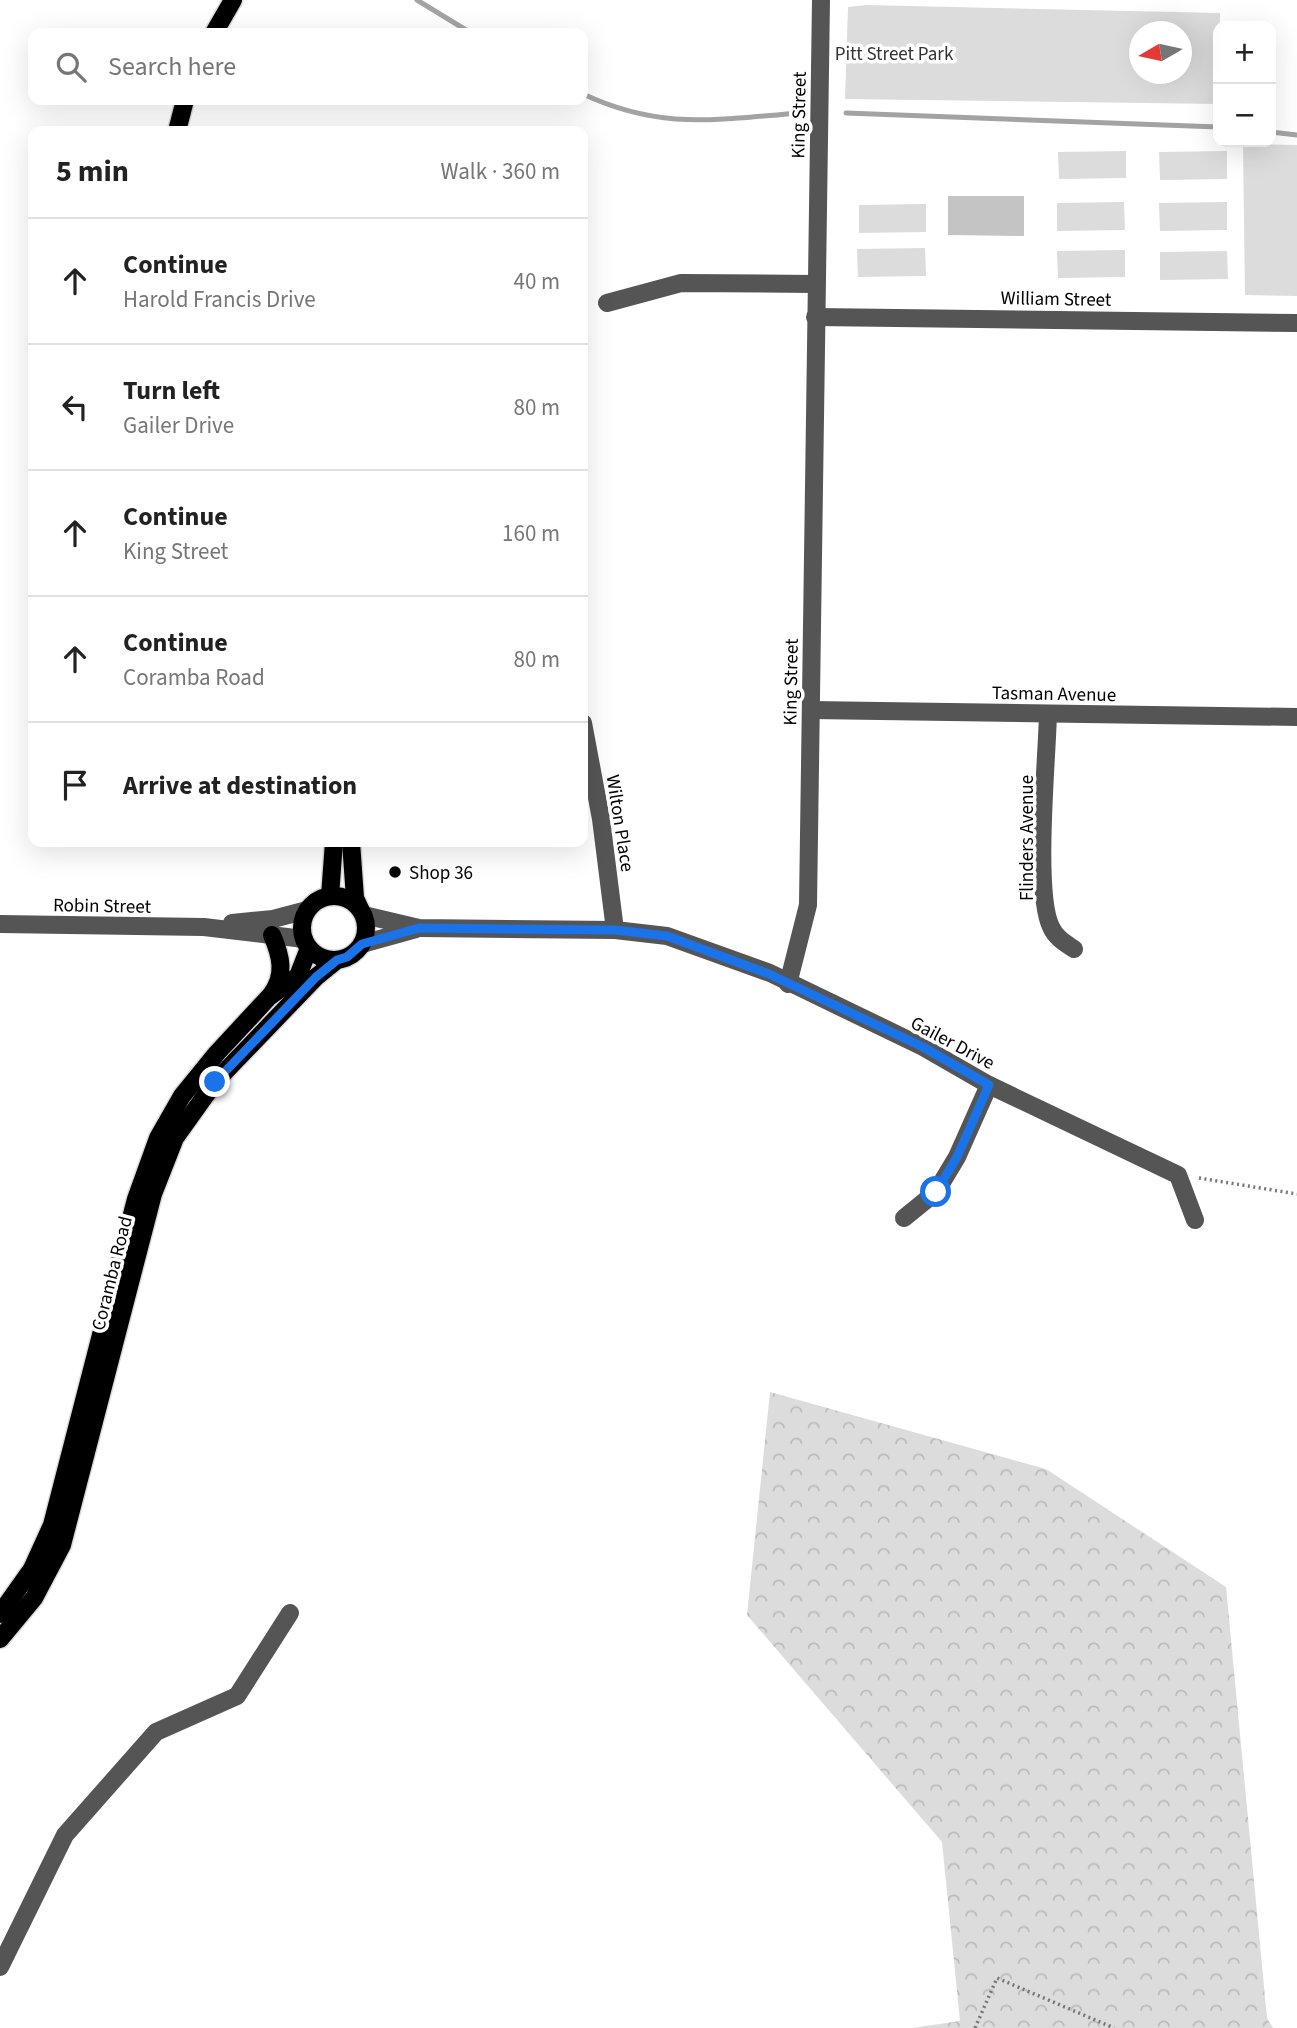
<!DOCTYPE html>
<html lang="en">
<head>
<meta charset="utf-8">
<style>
  body { margin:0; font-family:"Source Sans 3",sans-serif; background:#f6f6f6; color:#222 }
  .controls { position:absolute; right:21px; top:21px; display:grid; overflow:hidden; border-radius:14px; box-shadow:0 7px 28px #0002 }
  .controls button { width:63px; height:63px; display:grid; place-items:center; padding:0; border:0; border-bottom:2px solid #e0e0e0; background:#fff; color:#222; font:35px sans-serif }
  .compass { position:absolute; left:1129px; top:21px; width:63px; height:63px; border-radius:50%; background:#fff; box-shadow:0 7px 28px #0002; rotate:261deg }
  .stop { position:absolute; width:21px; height:21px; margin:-16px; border:5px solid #1a73e8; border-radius:50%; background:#fff }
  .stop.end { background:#1a73e8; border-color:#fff; box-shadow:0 2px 7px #0008 }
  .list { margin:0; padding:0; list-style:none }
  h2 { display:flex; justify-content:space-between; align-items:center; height:91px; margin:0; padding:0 28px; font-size:30px }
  h2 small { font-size:23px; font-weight:400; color:#767676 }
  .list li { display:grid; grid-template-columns:46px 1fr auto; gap:21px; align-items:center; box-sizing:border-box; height:126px; padding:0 28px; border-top:2px solid #e0e0e0 }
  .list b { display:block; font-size:26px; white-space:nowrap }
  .list p { margin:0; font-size:23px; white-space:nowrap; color:#767676 }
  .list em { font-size:23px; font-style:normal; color:#767676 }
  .icon { flex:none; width:38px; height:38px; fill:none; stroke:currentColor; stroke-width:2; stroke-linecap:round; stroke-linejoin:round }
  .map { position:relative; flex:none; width:1297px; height:2028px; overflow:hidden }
  .search { position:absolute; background:#fff; box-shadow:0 7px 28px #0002; left:28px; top:28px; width:560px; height:77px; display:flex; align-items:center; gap:18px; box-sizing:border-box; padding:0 24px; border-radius:14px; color:#767676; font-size:26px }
  .panel { position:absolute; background:#fff; box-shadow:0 7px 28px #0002; left:28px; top:126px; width:560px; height:721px; border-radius:14px }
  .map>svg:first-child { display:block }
</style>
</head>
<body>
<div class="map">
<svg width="1297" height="2028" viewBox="0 0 1297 2028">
  <defs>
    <pattern id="forest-crowns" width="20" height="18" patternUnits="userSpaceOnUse" patternTransform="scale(1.75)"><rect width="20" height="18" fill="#dcdcdc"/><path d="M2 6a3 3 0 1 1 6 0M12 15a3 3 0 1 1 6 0" fill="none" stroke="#bbb"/></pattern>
  </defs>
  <rect width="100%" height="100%" fill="#fff"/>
  <g fill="#dcdcdc" fill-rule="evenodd">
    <path d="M 866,5 L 1220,13 L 1218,104 L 845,99 L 848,7 ZM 1140,32 L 1182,32 L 1182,74 L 1140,74 Z"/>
    <polygon points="1243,144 1297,145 1297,296 1245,295"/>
    <polygon points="1126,151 1126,178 1059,179 1058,152"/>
    <polygon points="1227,151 1227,179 1160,180 1159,152"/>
    <polygon points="1124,202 1125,230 1057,231 1057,203"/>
    <polygon points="1227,202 1227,230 1160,231 1159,203"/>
    <polygon points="926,204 926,232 859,233 859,205"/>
    <polygon points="925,248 926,276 858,277 857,249"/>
    <polygon points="1125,250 1125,277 1058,278 1057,251"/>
    <polygon points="1227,251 1228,279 1160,280 1160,252"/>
  </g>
  <polygon fill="url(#forest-crowns)" points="770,1392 1046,1469 1226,1587 1267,2018 1273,2028 912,2028 960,2021 942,1842 747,1615"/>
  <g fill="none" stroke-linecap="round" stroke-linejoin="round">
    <g stroke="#a3a3a3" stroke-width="5">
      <polyline points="417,0 471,33"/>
      <path d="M 583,94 C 662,131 717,119 801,113"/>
      <polyline points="846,113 1218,127"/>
      <polyline points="1271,132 1297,135"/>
    </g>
  </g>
  <polygon fill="#c4c4c4" points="948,196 1024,196 1024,236 948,235"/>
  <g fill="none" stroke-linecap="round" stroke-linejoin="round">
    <defs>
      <g id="major">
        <polyline points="214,33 233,0"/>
        <polyline points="177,131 185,100"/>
        <polyline points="351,842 355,898 360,909"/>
        <polyline points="330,896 334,842"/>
        <circle cx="334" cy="928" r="32"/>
        <path d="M 271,995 C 286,975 281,956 272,935"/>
        <polyline points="0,1614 32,1569 52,1525 136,1199 158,1138 182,1096 217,1053 269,997 298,976 309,948"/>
        <polyline points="0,1639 34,1598 62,1545 153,1194 175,1138 215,1082 316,977 337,960"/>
      </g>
    </defs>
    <use href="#major" stroke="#dbdbdb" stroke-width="21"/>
    <g stroke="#777" stroke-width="3.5" stroke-dasharray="2 3.5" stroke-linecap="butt">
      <polyline points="1199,1178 1297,1194"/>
      <polyline points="975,2028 997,1978 1114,2028"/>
    </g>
    <g stroke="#555" stroke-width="18">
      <polyline points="607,303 681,283 815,284"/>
      <polyline points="815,317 1297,323"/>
      <polyline points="811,710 1297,717"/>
      <path d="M 1048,714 C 1047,759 1034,893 1051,927 C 1056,938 1065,943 1074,949"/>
      <polyline points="583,723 601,819 615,930"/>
      <polyline points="364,915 419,928 615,930 667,936 770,973 923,1047 989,1085 1178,1175 1195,1220"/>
      <polyline points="232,923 273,919 307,910"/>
      <polyline points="0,924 204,927 304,939"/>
      <polyline points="362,944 416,929"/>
      <polyline points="788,984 808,905 821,0"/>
      <polyline points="904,1218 936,1192 957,1157 989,1085"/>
      <polyline points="0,1967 65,1835 156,1732 237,1696 290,1613"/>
    </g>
    <use href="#major" stroke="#000" stroke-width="18"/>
  </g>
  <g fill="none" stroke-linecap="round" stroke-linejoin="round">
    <polyline stroke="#1a73e8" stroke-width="9" points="215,1082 316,977 337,960 347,957 362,944 419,928 615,930 667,936 769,974 923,1047 989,1085 957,1157 936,1192"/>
  </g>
  <circle fill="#000" stroke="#fff" stroke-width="2.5" cx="395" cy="872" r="7"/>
  <g text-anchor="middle" stroke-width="7" stroke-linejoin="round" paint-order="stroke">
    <g font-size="19" fill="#333" stroke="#fff">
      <text x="894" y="60">Pitt Street Park</text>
    </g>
    <g font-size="19" fill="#000" stroke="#fff">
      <text transform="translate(798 115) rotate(-89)" y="7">King Street</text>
      <text transform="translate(1056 298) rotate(1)" y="7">William Street</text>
      <text transform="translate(790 682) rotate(-89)" y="7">King Street</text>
      <text transform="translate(1054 693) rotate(1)" y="7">Tasman Avenue</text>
      <text transform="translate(621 823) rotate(81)" y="7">Wilton Place</text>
      <text transform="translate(1026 838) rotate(-90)" y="7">Flinders Avenue</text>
      <text transform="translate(102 905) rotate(1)" y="7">Robin Street</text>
      <text transform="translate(953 1042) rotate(28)" y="7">Gailer Drive</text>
      <text transform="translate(111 1273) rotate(-76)" y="7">Coramba Road</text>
    </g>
    <g font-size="19" fill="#000" stroke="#fff" text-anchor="start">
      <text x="409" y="879">Shop 36</text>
    </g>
  </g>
</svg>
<div class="controls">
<button>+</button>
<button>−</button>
</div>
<svg class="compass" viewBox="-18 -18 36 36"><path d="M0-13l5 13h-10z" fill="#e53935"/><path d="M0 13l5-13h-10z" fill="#767676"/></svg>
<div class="stop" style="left:936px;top:1192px"></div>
<div class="stop end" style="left:215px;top:1082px"></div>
<div class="search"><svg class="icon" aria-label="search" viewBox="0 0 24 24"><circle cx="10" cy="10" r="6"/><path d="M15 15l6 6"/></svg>Search here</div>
<section class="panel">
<h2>5 min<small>Walk · 360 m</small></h2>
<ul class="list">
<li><svg class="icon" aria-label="ahead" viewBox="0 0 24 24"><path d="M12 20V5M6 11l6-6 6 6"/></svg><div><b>Continue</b><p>Harold Francis Drive</p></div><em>40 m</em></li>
<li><svg class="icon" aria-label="left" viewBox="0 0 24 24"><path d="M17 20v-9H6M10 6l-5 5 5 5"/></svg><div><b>Turn left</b><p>Gailer Drive</p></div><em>80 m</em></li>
<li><svg class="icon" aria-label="ahead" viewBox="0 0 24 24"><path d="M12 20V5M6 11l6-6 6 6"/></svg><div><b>Continue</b><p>King Street</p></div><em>160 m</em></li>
<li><svg class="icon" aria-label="ahead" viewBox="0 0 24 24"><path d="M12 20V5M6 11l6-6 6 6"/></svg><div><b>Continue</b><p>Coramba Road</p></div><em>80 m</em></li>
<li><svg class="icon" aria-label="arrive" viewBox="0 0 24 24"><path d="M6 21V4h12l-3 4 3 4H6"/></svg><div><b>Arrive at destination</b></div></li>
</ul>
</section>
</div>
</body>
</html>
